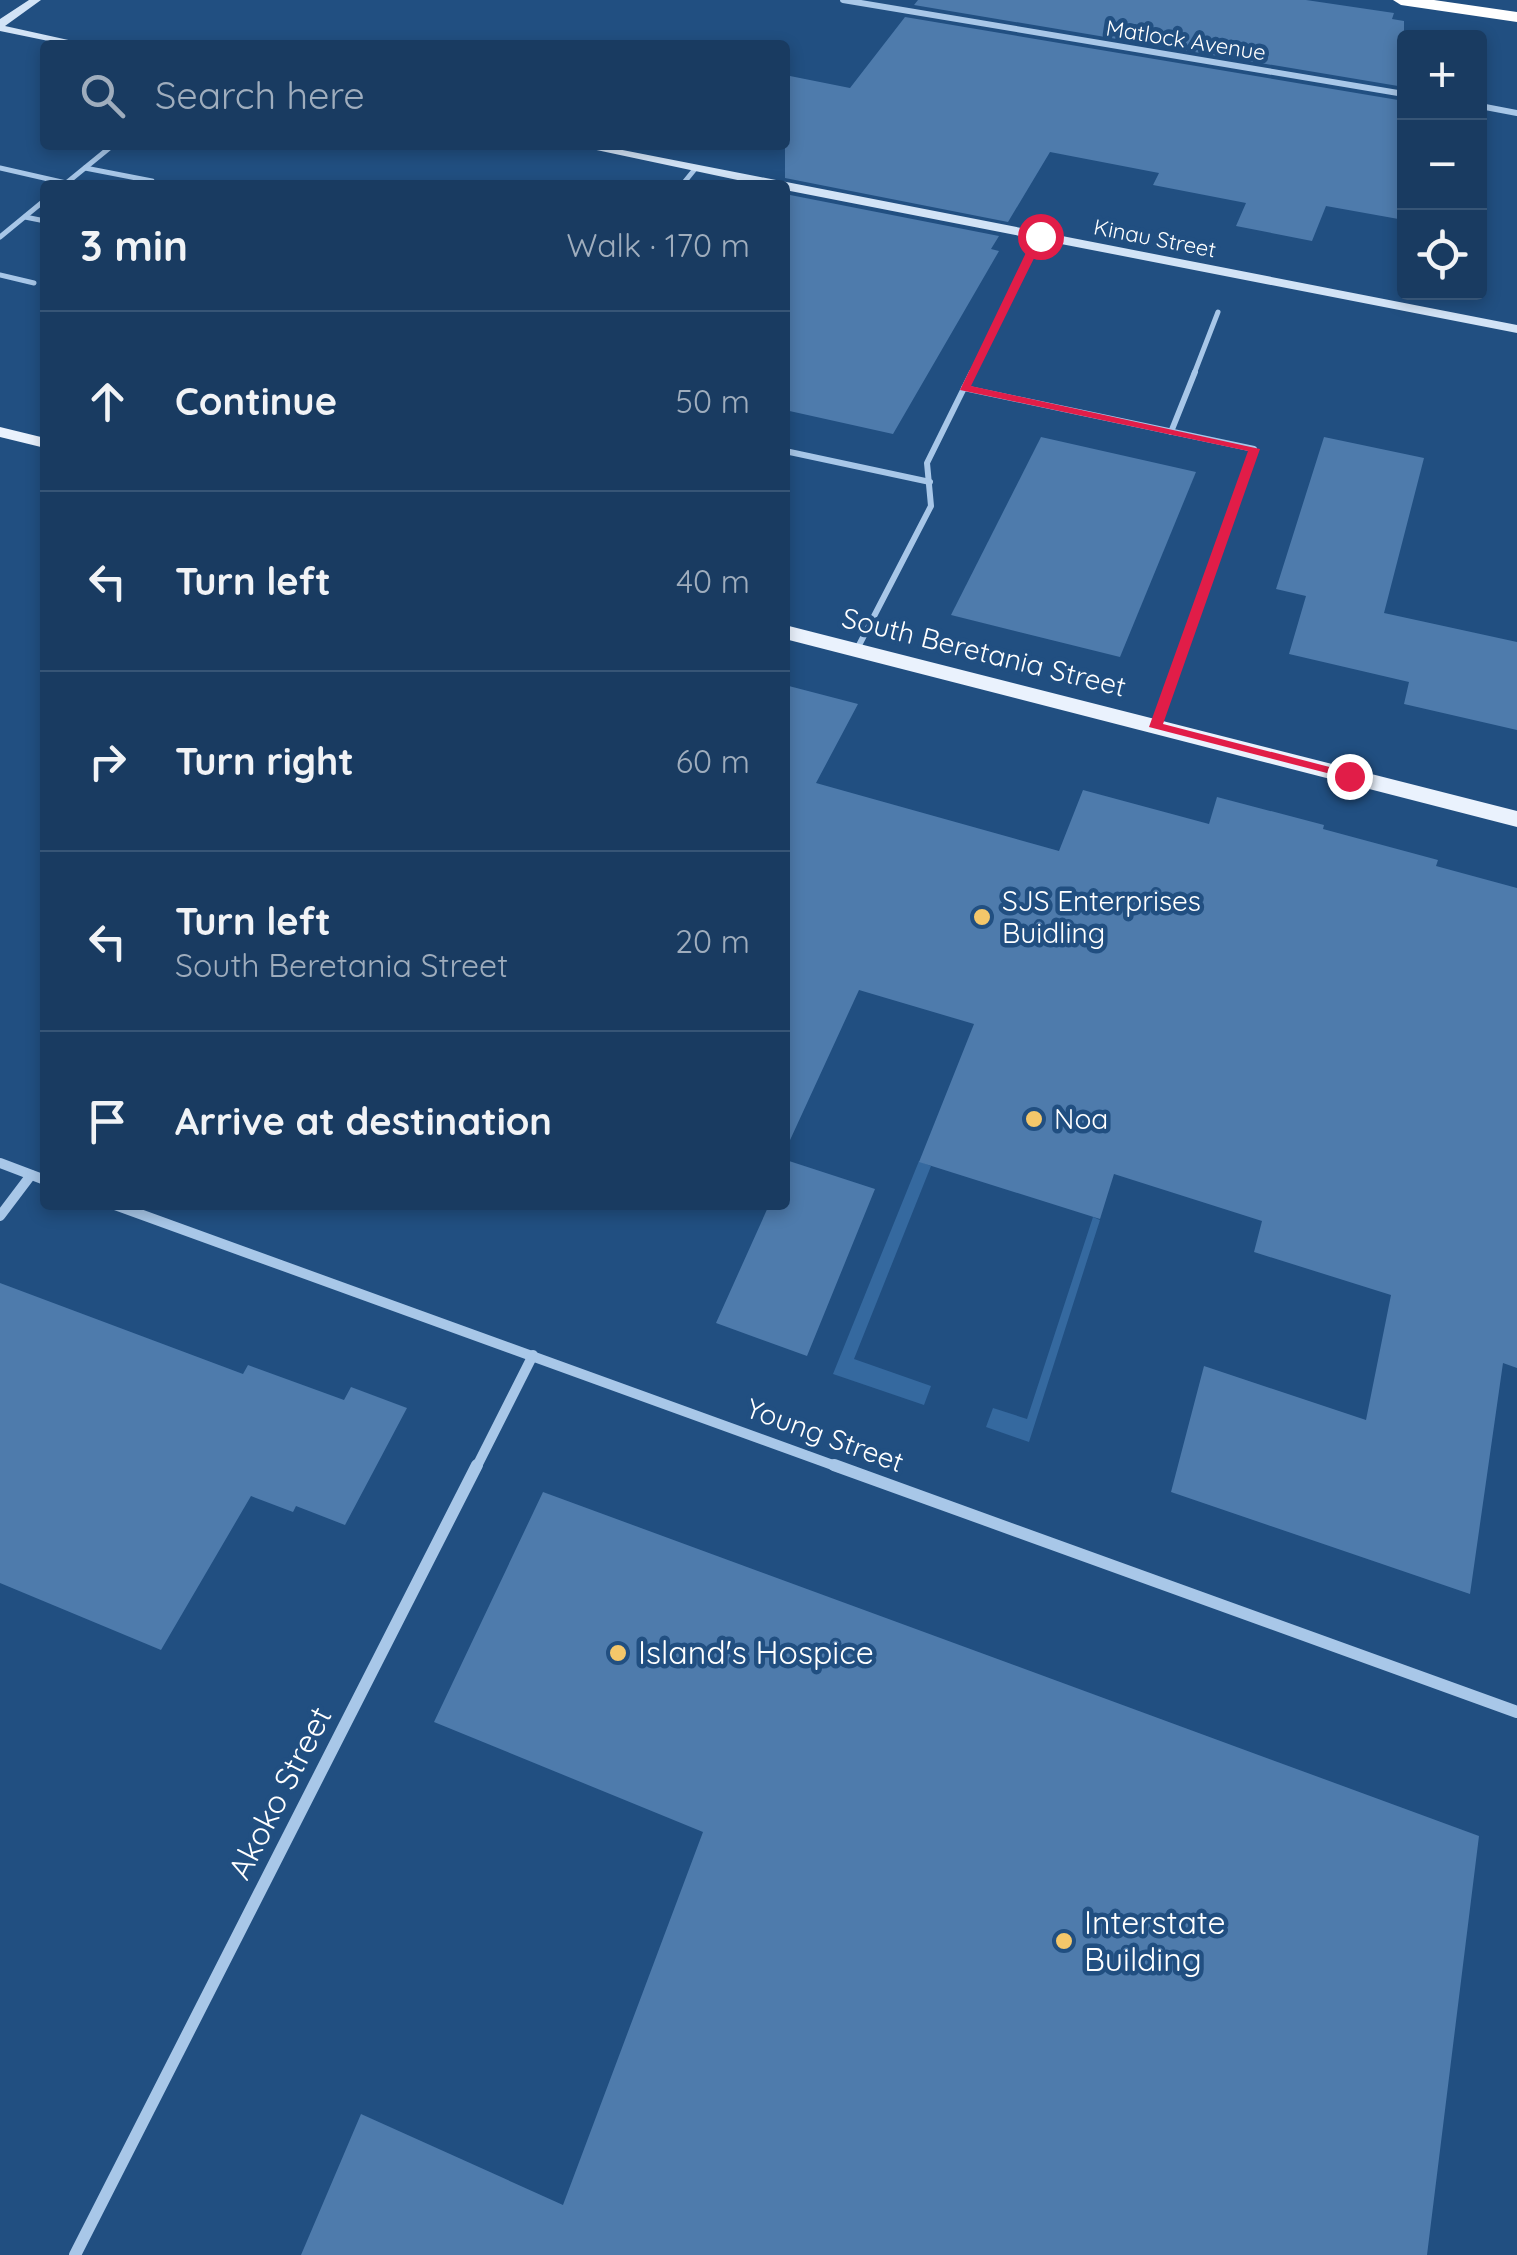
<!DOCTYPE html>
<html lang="en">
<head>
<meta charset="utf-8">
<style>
  body { margin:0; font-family:Quicksand,sans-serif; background:#224267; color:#f1f3f6 }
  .controls { position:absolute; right:30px; top:30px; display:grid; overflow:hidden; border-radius:10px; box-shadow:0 5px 15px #0003 }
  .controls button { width:90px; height:90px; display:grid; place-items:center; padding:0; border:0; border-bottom:2px solid #375576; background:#193b61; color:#f1f3f6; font:50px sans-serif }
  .stop { position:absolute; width:30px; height:30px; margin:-22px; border:8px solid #e11d48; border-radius:50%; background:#fff }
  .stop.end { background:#e11d48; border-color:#fff; box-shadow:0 2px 10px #0008 }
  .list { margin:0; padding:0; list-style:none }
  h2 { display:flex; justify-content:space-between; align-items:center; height:130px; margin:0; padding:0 40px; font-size:42px }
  h2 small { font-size:32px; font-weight:400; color:#9fadbd }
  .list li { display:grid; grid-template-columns:65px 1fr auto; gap:30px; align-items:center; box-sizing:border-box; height:180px; padding:0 40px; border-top:2px solid #375576 }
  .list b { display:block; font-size:38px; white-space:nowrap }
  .list p { margin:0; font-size:32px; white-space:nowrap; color:#9fadbd }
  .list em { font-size:32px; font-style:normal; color:#9fadbd }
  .icon { flex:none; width:55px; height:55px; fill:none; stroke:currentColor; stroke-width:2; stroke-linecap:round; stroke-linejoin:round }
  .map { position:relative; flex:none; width:1517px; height:2255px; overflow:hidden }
  .search { position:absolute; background:#193b61; box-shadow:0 5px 15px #0003; left:40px; top:40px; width:750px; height:110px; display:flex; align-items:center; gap:25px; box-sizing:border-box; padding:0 35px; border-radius:10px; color:#9fadbd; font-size:38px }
  .panel { position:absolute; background:#193b61; box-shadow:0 5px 15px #0003; left:40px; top:180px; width:750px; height:1030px; border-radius:10px }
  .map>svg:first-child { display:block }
</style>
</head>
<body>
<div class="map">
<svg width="1517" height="2255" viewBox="0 0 1517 2255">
  <rect width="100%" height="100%" fill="#214f81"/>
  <g fill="#35699f">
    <polygon points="919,1161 931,1166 854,1359 931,1386 924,1405 833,1374"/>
    <polygon points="1093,1217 1100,1220 1029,1442 986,1427 993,1408 1027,1419"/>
  </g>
  <g fill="#4e7bac">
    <polygon points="918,0 1306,0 1394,13 1392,19 1404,21 1404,87 914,5"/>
    <polygon points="905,17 1404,101 1404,220 1326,206 1312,241 1236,226 1246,203 1153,185 1159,173 1050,152 1008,222 785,178 785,75 850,88"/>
    <polygon points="785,194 999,236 991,249 999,251 893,434 785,410"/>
    <polygon points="1041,437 1196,472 1120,657 951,615"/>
    <polygon points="1324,437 1424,458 1384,613 1517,642 1517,730 1404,704 1409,682 1289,654 1306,596 1276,589"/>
    <polygon points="785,685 858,704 816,783 1059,851 1083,790 1209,824 1217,797 1324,825 1323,829 1438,860 1436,866 1517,888 1517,1368 1503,1363 1470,1594 1171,1492 1204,1366 1366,1420 1391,1295 1254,1252 1262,1221 1114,1174 1100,1219 919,1162 974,1024 859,990 785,1151"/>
    <polygon points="789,1161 875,1189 807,1356 716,1323 769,1205 785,1205"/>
    <polygon points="0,1283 243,1374 248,1365 344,1400 351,1387 407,1408 345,1525 296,1506 293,1512 251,1496 161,1650 0,1583"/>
    <polygon points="543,1492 1479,1836 1427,2255 301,2255 361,2114 563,2205 703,1832 434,1722"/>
  </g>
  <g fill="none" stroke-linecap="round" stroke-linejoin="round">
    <g stroke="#a8c7e8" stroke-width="5">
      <polyline points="0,168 66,183"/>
      <polyline points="85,168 152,181"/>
      <polyline points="64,185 113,145"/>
      <polyline points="682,185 695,169"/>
      <polyline points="25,217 45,221"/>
      <polyline points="0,237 45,200"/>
      <polyline points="0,275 34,283"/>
      <polyline points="971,374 1039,237"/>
      <polyline points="1194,374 1218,312"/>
    </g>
    <g stroke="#a8c7e8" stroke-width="6">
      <polyline points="964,388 1254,449 1155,727"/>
      <polyline points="1171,432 1195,372"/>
      <polyline points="785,451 930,482"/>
      <polyline points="856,651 931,506 927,463 972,372"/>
    </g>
    <g stroke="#a8c7e8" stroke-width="6">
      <polyline points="843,0 1404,94"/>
      <polyline points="1480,106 1517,113"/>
    </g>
    <g stroke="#a8c7e8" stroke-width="10">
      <polyline points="0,1163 45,1180"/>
      <polyline points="115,1205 841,1468"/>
      <polyline points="0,1216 31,1175"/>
      <polyline points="476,1468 533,1355"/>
    </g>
    <g stroke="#a8c7e8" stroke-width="12">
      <polyline points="834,1465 1517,1712"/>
      <polyline points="75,2255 477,1465"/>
    </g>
    <g fill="#d2e3f6" fill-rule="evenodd">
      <polygon points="29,0 41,0 5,26 91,45 68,45 0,31 0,19"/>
      <polygon points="573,145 597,145 1517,325 1517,333 785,190 785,185 761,185"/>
    </g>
    <g fill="#eaf2fd" fill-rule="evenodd">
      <polygon points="0,427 45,438 45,448 0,437"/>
      <polygon points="785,625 1517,811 1517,827 785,639"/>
    </g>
    <polygon fill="#fff" fill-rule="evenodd" points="1393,0 1434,0 1517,12 1517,22 1401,5"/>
  </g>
  <polygon fill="#e11d48" points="1040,233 1045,236 971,386 1260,449 1163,724 1349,772 1354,773 1354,780 1149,727 1248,451 960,390 1034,236"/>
  <g fill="#f4c76a" stroke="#214f81" stroke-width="4">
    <circle cx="982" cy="917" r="10"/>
    <circle cx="1034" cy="1119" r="10"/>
    <circle cx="618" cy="1653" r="10"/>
    <circle cx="1064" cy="1941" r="10"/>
  </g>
  <g text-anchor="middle" stroke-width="9" stroke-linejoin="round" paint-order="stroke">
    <g font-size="22" fill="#fff" stroke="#214f81">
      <text transform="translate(1186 40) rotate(9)" y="8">Matlock Avenue</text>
      <text transform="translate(1155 238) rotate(11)" y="8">Kinau Street</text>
    </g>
    <g font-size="28" fill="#fff" stroke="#214f81">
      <text transform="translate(984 652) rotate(14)" y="10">South Beretania Street</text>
      <text transform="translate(825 1435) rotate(20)" y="10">Young Street</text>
    </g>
    <g font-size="28" fill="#fff" stroke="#214f81" text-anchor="start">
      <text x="1002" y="911">SJS Enterprises<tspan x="1002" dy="32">Buidling</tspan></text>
      <text x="1054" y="1129">Noa</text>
    </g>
    <g font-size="32" fill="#fff" stroke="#214f81" text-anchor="start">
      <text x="638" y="1664">Island's Hospice</text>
      <text x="1084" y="1934">Interstate<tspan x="1084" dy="37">Building</tspan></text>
    </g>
    <g font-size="32" fill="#fff" stroke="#214f81">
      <text transform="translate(280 1793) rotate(-63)" y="11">Akoko Street</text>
    </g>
  </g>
</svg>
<div class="controls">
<button>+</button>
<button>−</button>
<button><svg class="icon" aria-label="locate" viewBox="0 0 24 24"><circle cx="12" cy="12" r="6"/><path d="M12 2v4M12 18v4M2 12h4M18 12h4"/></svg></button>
</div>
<div class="stop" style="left:1040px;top:236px"></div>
<div class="stop end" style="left:1349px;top:776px"></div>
<div class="search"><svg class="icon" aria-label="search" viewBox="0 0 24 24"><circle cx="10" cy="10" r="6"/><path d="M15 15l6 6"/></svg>Search here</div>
<section class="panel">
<h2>3 min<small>Walk · 170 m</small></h2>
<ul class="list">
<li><svg class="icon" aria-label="ahead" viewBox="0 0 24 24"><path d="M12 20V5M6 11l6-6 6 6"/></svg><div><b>Continue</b></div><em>50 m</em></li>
<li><svg class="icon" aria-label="left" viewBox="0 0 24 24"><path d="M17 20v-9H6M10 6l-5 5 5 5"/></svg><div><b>Turn left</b></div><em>40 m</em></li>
<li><svg class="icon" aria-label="right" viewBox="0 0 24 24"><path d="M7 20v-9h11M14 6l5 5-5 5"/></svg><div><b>Turn right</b></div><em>60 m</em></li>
<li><svg class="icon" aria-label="left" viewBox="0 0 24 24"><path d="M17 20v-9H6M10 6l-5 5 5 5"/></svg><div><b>Turn left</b><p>South Beretania Street</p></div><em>20 m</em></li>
<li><svg class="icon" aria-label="arrive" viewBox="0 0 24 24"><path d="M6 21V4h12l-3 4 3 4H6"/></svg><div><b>Arrive at destination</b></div></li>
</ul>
</section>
</div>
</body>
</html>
